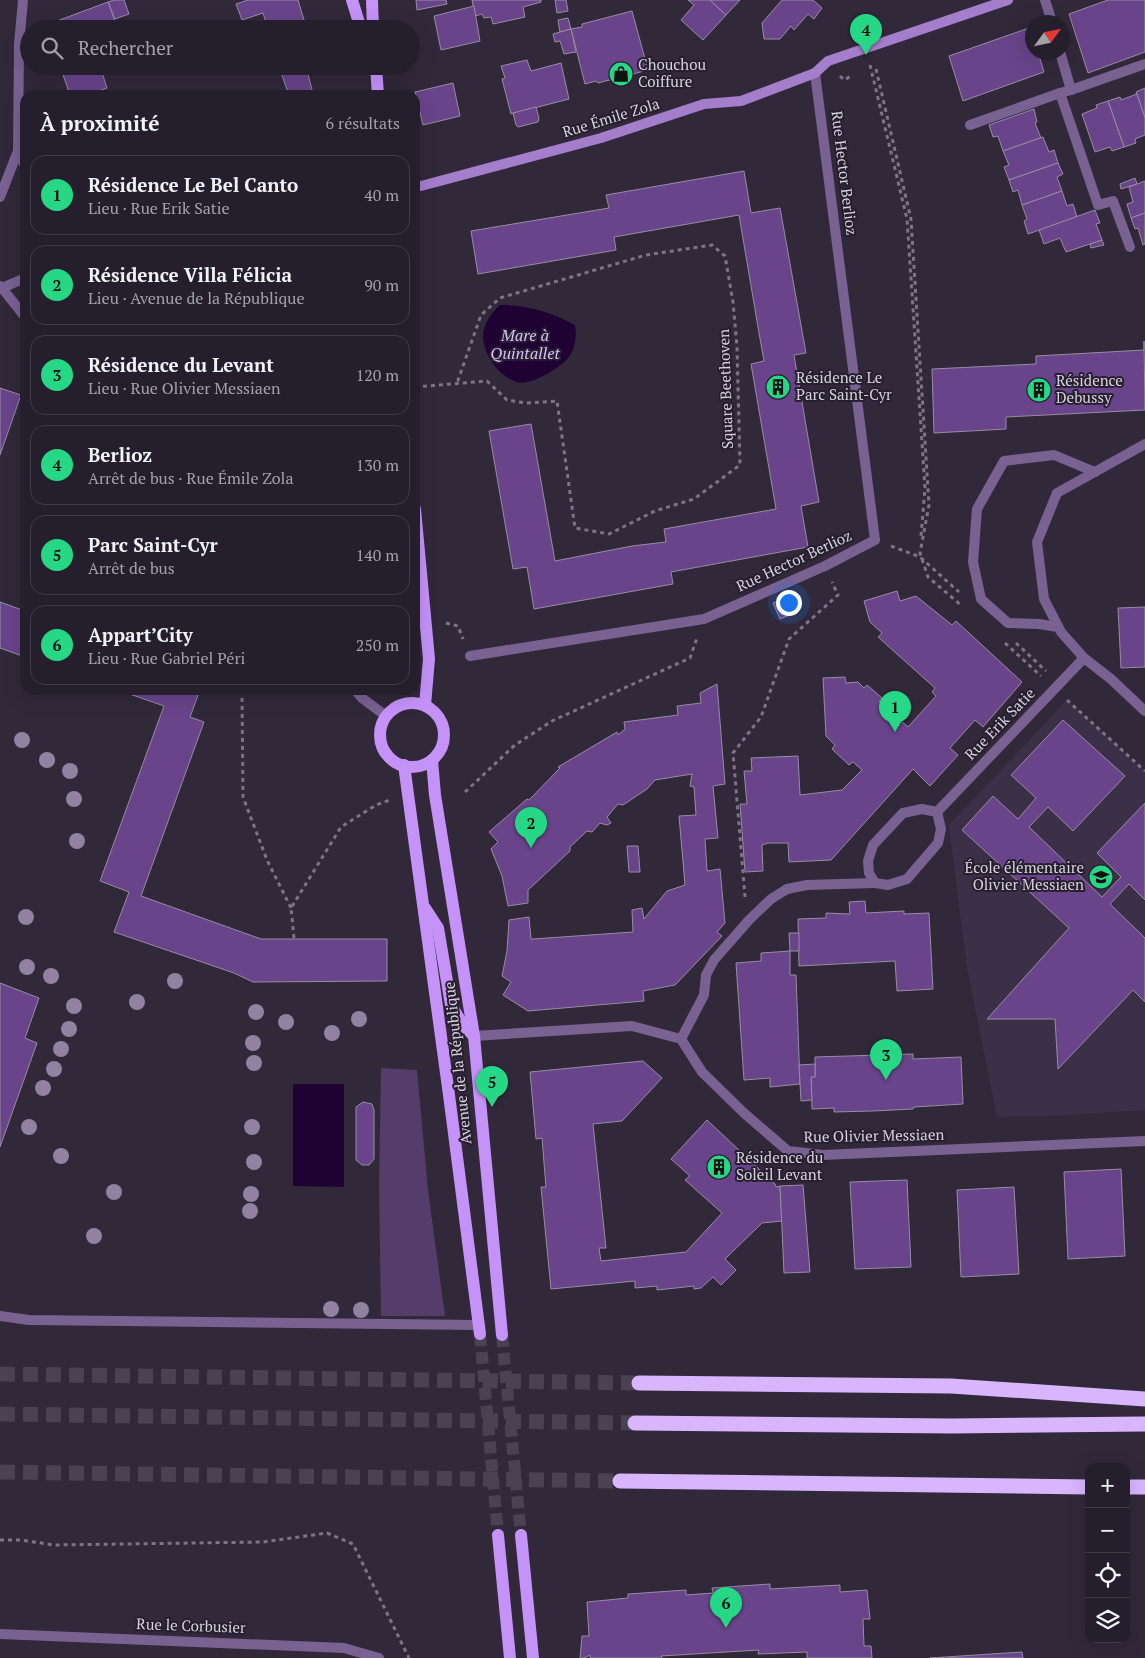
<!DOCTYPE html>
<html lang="fr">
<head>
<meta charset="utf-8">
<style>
  body { margin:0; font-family:"PT Serif",serif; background:#2d2734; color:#f1f3f6 }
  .controls { position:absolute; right:15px; bottom:15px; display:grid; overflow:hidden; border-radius:10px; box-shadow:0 5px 20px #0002 }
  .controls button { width:45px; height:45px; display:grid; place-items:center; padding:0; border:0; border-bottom:1px solid #423c48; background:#251e2c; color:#f1f3f6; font:25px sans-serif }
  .compass { position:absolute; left:1025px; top:15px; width:45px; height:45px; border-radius:50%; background:#251e2c; box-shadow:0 5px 20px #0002; rotate:57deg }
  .you { position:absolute; left:788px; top:602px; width:18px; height:18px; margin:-12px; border:4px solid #fff; border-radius:50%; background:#1a73e8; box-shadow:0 0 0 8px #1a73e833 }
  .badge { display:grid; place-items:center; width:32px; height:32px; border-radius:50%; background:#26d886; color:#111; font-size:16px; font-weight:700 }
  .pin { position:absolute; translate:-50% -41px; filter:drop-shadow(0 1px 2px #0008) }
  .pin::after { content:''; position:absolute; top:26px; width:18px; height:15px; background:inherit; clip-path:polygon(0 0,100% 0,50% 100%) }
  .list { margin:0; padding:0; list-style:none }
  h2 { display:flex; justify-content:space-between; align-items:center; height:65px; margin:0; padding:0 20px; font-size:21px }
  h2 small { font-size:16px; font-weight:400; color:#a3a2a9 }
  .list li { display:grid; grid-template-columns:32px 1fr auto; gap:15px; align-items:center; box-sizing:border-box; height:80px; margin:0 10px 10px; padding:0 10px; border:1px solid #423c48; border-radius:15px }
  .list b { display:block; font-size:19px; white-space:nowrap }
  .list p { margin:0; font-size:16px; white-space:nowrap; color:#a3a2a9 }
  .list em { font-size:16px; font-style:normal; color:#a3a2a9 }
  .icon { flex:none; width:28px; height:28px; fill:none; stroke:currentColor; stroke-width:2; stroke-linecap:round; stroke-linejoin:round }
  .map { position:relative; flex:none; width:1145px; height:1658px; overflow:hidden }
  .search { position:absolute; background:#251e2c; box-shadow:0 5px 20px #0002; left:20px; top:20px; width:400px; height:55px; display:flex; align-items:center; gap:12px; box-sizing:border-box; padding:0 18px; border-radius:28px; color:#a3a2a9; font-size:19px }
  .panel { position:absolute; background:#251e2c; box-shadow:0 5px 20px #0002; left:20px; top:90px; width:400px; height:605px; border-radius:15px }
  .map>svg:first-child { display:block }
</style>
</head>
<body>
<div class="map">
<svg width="1145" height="1658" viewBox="0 0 1145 1658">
  <rect width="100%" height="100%" fill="#31283a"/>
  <polygon fill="#3b3048" points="1067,700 1145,771 1145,1110 1066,1115 997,1117 967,968 949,825"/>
  <polygon fill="#543d6a" points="381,1068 417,1070 428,1190 445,1316 381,1316 379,1185"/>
  <g fill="#1f0133">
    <path d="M 500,305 C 527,305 552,312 575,325 C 577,336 575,350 568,358 C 558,369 531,386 517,382 C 499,377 485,356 483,338 C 482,326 492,312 500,305 Z"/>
    <polygon points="293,1084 344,1084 344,1187 293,1186"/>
  </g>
  <g fill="#69448b" stroke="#978da3">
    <polygon points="114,0 124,0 129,14 115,19 108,2"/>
    <polygon points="248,0 298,0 304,20 278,29 268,29 263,13 242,20 236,4"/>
    <polygon points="416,0 446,0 447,4 417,10"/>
    <polygon points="472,0 541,0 541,2 523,7 525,17 493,24 491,17 484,18 482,14 475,16"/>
    <polygon points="555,0 566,0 568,11 557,13"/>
    <polygon points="688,0 710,0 726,15 703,40 681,20 694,5"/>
    <polygon points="710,0 740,0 726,15"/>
    <polygon points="782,0 813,0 822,8 814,19 808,14 794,30 791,26 780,39 764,39 762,23"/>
    <polygon points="1108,0 1145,0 1145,52 1088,73 1069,14"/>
    <polygon points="108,2 115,21 94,29 60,29 57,21"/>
    <polygon points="474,6 480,41 441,50 434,16"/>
    <polygon points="632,11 648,70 598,83 596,81 585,84 571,29 582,27 582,24"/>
    <polygon points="568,18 571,29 560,32 558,20"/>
    <polygon points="1029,28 1032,37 1032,52 1038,52 1044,72 963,101 949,56"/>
    <polygon points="571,29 576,52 564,54 560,41 555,42 553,34"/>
    <polygon points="527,60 531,71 561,63 569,99 511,114 502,79 505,78 501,66"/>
    <polygon points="60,66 100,66 107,88 89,95 70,95"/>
    <polygon points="283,66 306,66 313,94 308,93 289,95 280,70 284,69"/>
    <polygon points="453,83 460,116 423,125 415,92"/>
    <polygon points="1145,88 1145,118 1136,92"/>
    <polygon points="1137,94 1145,118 1145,135 1135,139 1136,143 1124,147 1108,101 1120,97 1121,100"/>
    <polygon points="1108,101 1124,147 1112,151 1110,147 1095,152 1082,114 1097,108 1096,105"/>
    <polygon points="536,107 539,118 538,122 518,127 516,125 513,113"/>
    <polygon points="1034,109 1037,122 1035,123 1041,138 1003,151 998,136 993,137 989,125"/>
    <polygon points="1043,137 1049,152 1054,150 1058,163 1009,180 1004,167 1009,165 1003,151"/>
    <polygon points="1058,163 1063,174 1057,177 1062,191 1022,205 1018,190 1013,192 1009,180"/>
    <polygon points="744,171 751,213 780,208 806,353 794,355 819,502 801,506 808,547 671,572 673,584 534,609 527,567 513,569 489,431 531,424 555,561 632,546 666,542 664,529 776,509 751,364 764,361 759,333 739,215 614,237 616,250 478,274 471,231 609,208 606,195"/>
    <polygon points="1135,178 1137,184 1121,189 1120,184"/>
    <polygon points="1145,181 1145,213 1131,218 1127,204 1133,202 1129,187"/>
    <polygon points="1062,191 1067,206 1073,204 1077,217 1028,234 1024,221 1027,219 1022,205"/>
    <polygon points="1095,210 1100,223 1096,224 1102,240 1066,252 1060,238 1044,244 1039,230"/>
    <polygon points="1145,213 1145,244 1143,245 1138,228 1135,229 1131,218"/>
    <polygon points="1102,240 1104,245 1091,248 1090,244"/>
    <polygon points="1144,341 1145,410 1006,417 1006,429 934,433 932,369 1036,364 1036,356 1144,350"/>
    <polygon points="0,388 21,395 0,455"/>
    <polygon points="897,591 900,601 916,596 952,625 956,621 1022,682 983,727 975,720 950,748 958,755 930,786 913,769 831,860 789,862 788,843 768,843 762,845 763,871 745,872 740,804 747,804 744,771 752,771 751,758 798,756 800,795 842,790 862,770 853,762 849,765 832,749 835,745 826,736 823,678 845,677 846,683 858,682 864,688 867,685 882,698 879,701 908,727 936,696 932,692 935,688 878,637 882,633 870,622 864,601"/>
    <polygon points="789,597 795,613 780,619 773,603"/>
    <polygon points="0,602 25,611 25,657 0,648"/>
    <polygon points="1145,607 1145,667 1121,668 1118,608"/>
    <polygon points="717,684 725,784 713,786 718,838 705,839 707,871 720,869 725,923 717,932 722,936 675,985 643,991 644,1001 528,1011 503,995 511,982 502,976 507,951 509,920 529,917 531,939 533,939 633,932 632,910 642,908 644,919 667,891 685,885 679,816 696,815 694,787 690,786 692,774 655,780 647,789 623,805 618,804 607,817 611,823 607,825 600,823 592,832 587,831 570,847 570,851 528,890 528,903 508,906 502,876 491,849 498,842 489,832 527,799 529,800 560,768 558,767 617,732 618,735 625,729 624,722 678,715 677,706 701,703 700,693"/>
    <polygon points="118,690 200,690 190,717 204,722 141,896 261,939 387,939 387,981 253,982 234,973 114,932 129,892 100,881 164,706"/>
    <polygon points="1063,720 1125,776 1073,831 1048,807 1029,827 1102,897 1121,877 1097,853 1145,803 1145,900 1129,884 1110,904 1145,938 1145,1002 1133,990 1058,1069 1055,1019 987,1019 1069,928 962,830 993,796 1018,819 1036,798 1011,775"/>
    <polygon points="627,846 638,846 640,872 629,872"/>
    <polygon points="865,901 866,913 904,911 904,914 929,913 933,989 897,991 895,961 799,966 798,919 826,918 826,913 850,914 849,902"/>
    <polygon points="789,933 799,933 799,951 790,951"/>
    <polygon points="790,951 790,975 796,975 800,1084 770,1087 770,1078 744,1080 736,963 761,961 761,953"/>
    <polygon points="0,983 39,998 25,1038 37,1043 0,1147"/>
    <polygon points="913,1054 913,1059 961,1057 963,1104 914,1107 913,1109 873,1111 834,1112 834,1108 812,1109 811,1077 815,1077 815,1057"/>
    <polygon points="643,1061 662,1078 622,1121 593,1124 606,1248 599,1248 601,1261 686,1252 722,1213 685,1180 690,1176 671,1159 707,1120 775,1184 776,1187 780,1186 782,1221 762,1223 725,1259 736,1270 721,1285 713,1277 701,1288 694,1289 694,1286 657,1290 657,1286 635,1288 635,1281 551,1289 541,1187 546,1187 542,1138 536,1139 530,1072"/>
    <polygon points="815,1064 815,1077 811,1077 812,1100 801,1101 799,1065"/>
    <polygon points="363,1102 372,1104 374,1110 374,1159 369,1165 362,1165 356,1160 356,1107"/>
    <polygon points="1121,1169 1125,1256 1068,1259 1064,1172"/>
    <polygon points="907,1180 911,1267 855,1269 850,1182"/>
    <polygon points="803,1185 810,1272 784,1273 780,1186"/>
    <polygon points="1014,1187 1019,1274 961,1277 957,1190"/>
    <polygon points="770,1584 770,1589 840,1585 840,1592 867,1590 870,1619 863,1619 864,1646 871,1646 872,1658 807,1658 807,1652 758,1654 759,1650 661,1656 662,1658 590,1658 590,1655 584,1658 580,1658 582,1636 589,1636 587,1602 628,1598 628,1594 686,1590 686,1595 713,1593 712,1588"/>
    <polygon points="1022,1652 1023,1658 930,1658"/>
  </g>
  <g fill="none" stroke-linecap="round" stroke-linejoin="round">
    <g stroke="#4a4252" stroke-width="12" stroke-dasharray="12 6" stroke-linecap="butt">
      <polyline points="480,1334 498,1535"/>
      <polyline points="502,1335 521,1535"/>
    </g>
    <g stroke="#4a4252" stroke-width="15" stroke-dasharray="15 8" stroke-linecap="butt">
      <polyline points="0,1374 639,1383"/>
      <polyline points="0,1414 635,1423"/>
      <polyline points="0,1472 620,1481"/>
    </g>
    <g stroke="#7d7584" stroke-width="3" stroke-dasharray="4 4" stroke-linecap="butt">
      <polyline points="870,65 907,219 925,488 921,536"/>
      <polyline points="876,69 911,219 929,505 920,553 928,577 962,606"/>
      <polyline points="840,76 844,80 853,75"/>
      <polyline points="415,387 487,381 507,400 526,403 557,401 575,528 609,534 655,511 694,499 740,465 737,347 733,302 725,256 712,245 646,255 500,298 481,315 457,383"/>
      <polyline points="891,546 920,557 959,592"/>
      <polyline points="446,623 458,626 463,639"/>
      <polyline points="1005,643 1041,676"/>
      <polyline points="1016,643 1046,671"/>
      <polyline points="241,690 242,694 243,797 267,860 291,908"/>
      <polyline points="1067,700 1145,771"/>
      <polyline points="465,792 515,745 552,721 690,658 697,638"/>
      <polyline points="745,897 733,753 761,717 789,639 838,595 832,582"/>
      <polyline points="294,938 291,908 341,827 376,805 390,800"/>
      <polyline points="0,1540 21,1540 54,1545 263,1542 327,1533 353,1544 409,1658"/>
    </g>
    <g stroke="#796192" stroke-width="10">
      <polyline points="2,288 25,317"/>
      <polyline points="0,1316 29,1320 478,1325"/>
    </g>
    <g stroke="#796192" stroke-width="10">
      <polyline points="23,0 19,45 18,151 25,166"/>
      <polyline points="1045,0 1052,22"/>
      <polyline points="1060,52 1071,90 1145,64"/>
      <polyline points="1071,90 1060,93 1098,205 1113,201 1130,247"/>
      <polyline points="970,125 1060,93"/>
      <polyline points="0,197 18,151"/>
      <polyline points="0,286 2,288 25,278"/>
      <polyline points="1145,444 1057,493 1037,542 1044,599 1061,632 1084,658 1111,679 1145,711"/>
      <polyline points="1058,627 1039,624 1008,623 981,599 973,562 977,509 1004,461 1054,455 1095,472"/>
      <polyline points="470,656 704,619 825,566 875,540 815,73"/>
      <polyline points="355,690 362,698 386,716"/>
      <polygon points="922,809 937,812 941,829 938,843 907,879 888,885 875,883 869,873 868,861 873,845 903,813"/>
      <polyline points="937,812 1084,658"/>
      <polyline points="474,1036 632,1026 681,1039 702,1072 744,1113 788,1151 823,1155 1145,1141"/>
      <polyline points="681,1039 704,995 706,975 714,960 749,920 771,899 787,889 807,885 875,883"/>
      <polyline points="0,1634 344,1648 379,1658"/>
    </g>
    <polyline stroke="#a47dcb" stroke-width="10" points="415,185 421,186 601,138 704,104 741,101 815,73 828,61 1008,0"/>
    <g stroke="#c592f8" stroke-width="12">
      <polyline points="352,0 361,29"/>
      <polyline points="372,0 373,29"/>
      <polyline points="376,66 378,95"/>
      <polyline points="415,509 429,659 425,705"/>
      <circle cx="412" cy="735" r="32"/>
      <polyline points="432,760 435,795 474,1036 502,1335"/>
      <polyline points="404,765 449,1095 480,1334"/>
      <polyline points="425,908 438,928 451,1005 463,1025 474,1036"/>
      <polyline points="498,1535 510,1658"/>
      <polyline points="521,1535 533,1658"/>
    </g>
    <g stroke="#d8b5fd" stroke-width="15">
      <polyline points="639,1383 951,1386 1145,1399"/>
      <polyline points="635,1423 952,1426 1145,1424"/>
      <polyline points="620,1481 1089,1487"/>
      <polyline points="1126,1487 1145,1487"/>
    </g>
  </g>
  <g fill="#9082a0">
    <circle cx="22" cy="740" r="8"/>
    <circle cx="47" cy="760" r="8"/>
    <circle cx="70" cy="771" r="8"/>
    <circle cx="74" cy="799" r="8"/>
    <circle cx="77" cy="841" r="8"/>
    <circle cx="26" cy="917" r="8"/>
    <circle cx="27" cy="967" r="8"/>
    <circle cx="51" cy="976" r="8"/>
    <circle cx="175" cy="981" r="8"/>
    <circle cx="137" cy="1002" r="8"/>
    <circle cx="74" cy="1006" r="8"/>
    <circle cx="256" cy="1012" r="8"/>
    <circle cx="359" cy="1019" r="8"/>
    <circle cx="286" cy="1022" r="8"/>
    <circle cx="69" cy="1029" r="8"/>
    <circle cx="332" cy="1033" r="8"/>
    <circle cx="253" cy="1043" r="8"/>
    <circle cx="61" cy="1049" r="8"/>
    <circle cx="254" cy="1063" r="8"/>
    <circle cx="54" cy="1069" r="8"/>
    <circle cx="43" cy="1088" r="8"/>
    <circle cx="29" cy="1127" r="8"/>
    <circle cx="252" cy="1127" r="8"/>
    <circle cx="61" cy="1156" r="8"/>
    <circle cx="254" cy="1162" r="8"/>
    <circle cx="114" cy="1192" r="8"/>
    <circle cx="251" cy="1194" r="8"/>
    <circle cx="250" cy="1211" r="8"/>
    <circle cx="94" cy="1236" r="8"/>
    <circle cx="331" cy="1309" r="8"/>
    <circle cx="361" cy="1310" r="8"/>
  </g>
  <defs>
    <symbol id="shop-disc" viewBox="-11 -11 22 22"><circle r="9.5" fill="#26d886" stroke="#271f30"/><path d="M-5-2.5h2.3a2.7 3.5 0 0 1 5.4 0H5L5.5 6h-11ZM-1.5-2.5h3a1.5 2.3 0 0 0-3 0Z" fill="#111"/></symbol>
    <symbol id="building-disc" viewBox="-11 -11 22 22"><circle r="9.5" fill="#26d886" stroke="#271f30"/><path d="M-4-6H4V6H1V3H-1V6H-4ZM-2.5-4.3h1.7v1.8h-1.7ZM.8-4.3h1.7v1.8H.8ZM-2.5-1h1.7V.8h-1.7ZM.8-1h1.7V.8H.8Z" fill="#111"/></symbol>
    <symbol id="school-disc" viewBox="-11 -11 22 22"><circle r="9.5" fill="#26d886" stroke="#271f30"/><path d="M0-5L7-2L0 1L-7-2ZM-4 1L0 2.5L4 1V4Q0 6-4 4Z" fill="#111"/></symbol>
  </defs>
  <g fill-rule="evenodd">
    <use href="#shop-disc" x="607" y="60" width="28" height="28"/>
    <use href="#building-disc" x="764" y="373" width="28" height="28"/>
    <use href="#building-disc" x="1025" y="376" width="28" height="28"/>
    <use href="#school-disc" x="1087" y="863" width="28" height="28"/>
    <use href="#building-disc" x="705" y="1153" width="28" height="28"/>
  </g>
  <g text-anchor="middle" stroke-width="4" stroke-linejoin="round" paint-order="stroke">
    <g font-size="15" fill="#d7d2dd" stroke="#271f30" text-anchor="start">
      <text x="638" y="70">Chouchou<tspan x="638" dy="17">Coiffure</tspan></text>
      <text x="796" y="383">Résidence Le<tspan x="796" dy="17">Parc Saint-Cyr</tspan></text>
      <text x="1056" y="386">Résidence<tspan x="1056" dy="17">Debussy</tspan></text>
      <text x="1084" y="873" text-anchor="end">École élémentaire<tspan x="1084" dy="17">Olivier Messiaen</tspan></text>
      <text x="736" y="1163">Résidence du<tspan x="736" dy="17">Soleil Levant</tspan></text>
    </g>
    <g font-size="15" fill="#d7d2dd" stroke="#271f30">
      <text transform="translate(611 118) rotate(-17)" y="5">Rue Émile Zola</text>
      <text transform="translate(844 173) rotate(83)" y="5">Rue Hector Berlioz</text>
      <text transform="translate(726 389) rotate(-92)" y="5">Square Beethoven</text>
      <text transform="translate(794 561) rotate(-25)" y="5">Rue Hector Berlioz</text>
      <text transform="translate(1000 724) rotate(-46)" y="5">Rue Erik Satie</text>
      <text transform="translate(458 1063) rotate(-96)" y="5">Avenue de la République</text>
      <text transform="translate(874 1136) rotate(-1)" y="5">Rue Olivier Messiaen</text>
      <text transform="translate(191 1626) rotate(2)" y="5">Rue le Corbusier</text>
    </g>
    <g font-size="16" font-style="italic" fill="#dbbefa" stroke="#271f30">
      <text x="525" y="341">Mare à<tspan x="525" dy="18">Quintallet</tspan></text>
    </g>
  </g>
</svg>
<div class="controls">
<button>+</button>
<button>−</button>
<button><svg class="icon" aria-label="locate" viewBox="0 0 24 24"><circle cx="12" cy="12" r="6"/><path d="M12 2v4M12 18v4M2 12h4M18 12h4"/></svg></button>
<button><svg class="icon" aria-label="layers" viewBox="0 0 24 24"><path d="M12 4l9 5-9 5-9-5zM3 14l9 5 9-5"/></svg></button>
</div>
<svg class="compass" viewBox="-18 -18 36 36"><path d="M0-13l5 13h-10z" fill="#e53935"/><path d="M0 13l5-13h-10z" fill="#a3a2a9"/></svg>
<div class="you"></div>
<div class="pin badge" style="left:895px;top:732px">1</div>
<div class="pin badge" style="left:531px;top:848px">2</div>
<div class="pin badge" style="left:886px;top:1080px">3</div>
<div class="pin badge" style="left:866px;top:55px">4</div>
<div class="pin badge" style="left:492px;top:1107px">5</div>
<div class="pin badge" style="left:726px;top:1628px">6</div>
<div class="search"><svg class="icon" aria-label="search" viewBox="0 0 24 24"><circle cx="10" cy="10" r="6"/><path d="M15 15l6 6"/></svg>Rechercher</div>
<section class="panel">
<h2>À proximité<small>6 résultats</small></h2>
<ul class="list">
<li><span class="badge">1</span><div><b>Résidence Le Bel Canto</b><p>Lieu · Rue Erik Satie</p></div><em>40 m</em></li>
<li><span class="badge">2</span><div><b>Résidence Villa Félicia</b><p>Lieu · Avenue de la République</p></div><em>90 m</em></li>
<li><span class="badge">3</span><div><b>Résidence du Levant</b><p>Lieu · Rue Olivier Messiaen</p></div><em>120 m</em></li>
<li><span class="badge">4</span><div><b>Berlioz</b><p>Arrêt de bus · Rue Émile Zola</p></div><em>130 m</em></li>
<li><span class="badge">5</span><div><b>Parc Saint-Cyr</b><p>Arrêt de bus</p></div><em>140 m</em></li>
<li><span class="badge">6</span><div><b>Appart’City</b><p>Lieu · Rue Gabriel Péri</p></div><em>250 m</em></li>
</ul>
</section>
</div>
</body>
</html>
